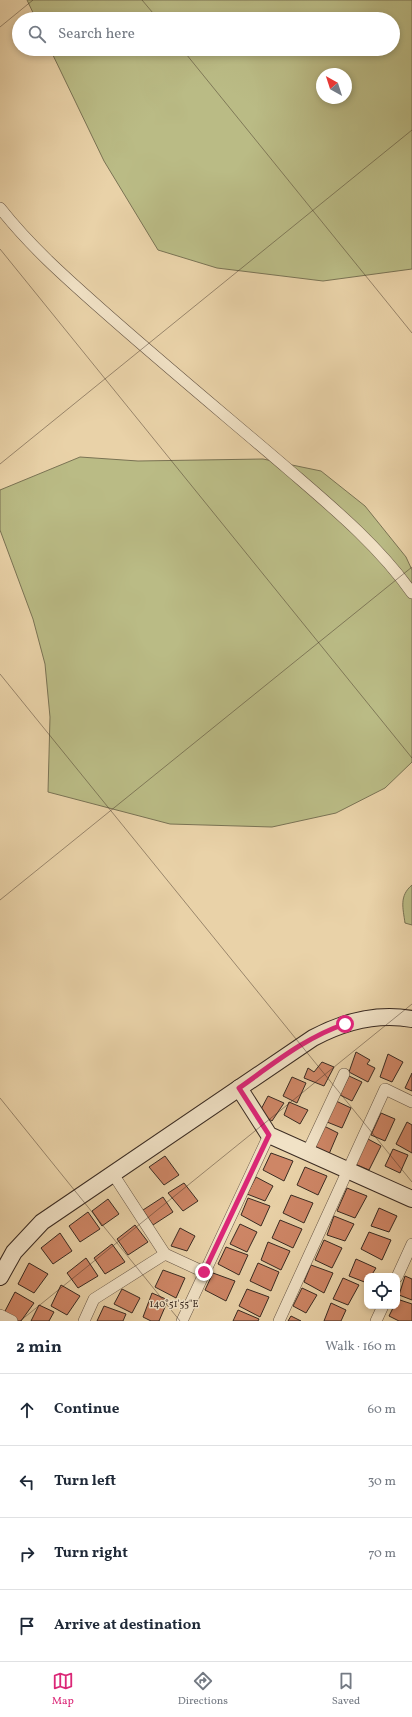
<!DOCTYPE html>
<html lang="en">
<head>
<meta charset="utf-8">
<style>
  body { margin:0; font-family:Vollkorn,serif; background:#f6f6f7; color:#1f2937 }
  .controls { position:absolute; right:12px; bottom:12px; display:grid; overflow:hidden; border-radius:8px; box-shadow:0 2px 6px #0003 }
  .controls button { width:36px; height:36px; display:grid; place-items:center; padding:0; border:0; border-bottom:1px solid #e0e1e3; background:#fff; color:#1f2937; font:20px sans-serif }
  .compass { position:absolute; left:316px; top:68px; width:36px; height:36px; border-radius:50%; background:#fff; box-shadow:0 2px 6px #0003; rotate:321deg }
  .stop { position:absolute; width:12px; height:12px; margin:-9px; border:3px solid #db2777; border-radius:50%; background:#fff }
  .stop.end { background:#db2777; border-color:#fff; box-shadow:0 1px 4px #0008 }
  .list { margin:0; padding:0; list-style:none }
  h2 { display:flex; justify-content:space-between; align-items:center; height:52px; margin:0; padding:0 16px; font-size:17px }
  h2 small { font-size:13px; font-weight:400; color:#747a83 }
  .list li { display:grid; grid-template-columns:26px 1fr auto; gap:12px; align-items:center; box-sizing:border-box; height:72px; padding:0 16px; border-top:1px solid #e0e1e3 }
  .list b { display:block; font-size:15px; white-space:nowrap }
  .list em { font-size:13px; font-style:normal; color:#747a83 }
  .icon { flex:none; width:22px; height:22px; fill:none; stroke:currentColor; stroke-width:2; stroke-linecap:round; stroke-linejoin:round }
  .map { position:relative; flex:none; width:412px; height:1321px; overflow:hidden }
  .search { position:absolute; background:#fff; box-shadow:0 2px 6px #0003; left:12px; right:12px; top:12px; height:44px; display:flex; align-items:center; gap:10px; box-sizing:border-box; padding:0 14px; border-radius:22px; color:#747a83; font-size:15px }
  .sheet { height:340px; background:#fff }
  nav { display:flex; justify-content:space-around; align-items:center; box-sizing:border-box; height:56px; border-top:1px solid #e0e1e3; background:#fff; font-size:11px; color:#747a83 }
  nav a { display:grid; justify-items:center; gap:2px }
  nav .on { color:#db2777 }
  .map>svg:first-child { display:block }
</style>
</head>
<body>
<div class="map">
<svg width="412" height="1321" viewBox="0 0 412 1321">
  <rect width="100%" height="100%" fill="#e9d2a8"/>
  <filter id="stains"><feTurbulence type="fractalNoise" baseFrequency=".005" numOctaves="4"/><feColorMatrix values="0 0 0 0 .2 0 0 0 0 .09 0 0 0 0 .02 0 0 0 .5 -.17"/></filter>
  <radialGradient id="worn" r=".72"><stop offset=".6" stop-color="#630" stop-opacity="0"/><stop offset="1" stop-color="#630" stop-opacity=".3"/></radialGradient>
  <g fill="#babb85" stroke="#7a7354" fill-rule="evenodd">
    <path d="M 27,0 L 412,0 L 412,269 L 323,281 L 217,268 L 158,250 L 104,161 L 50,49 L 393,49 L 393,19 L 36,19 ZM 322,74 L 346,74 L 346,98 L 322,98 Z"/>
    <polygon points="80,457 138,461 263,459 321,471 365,506 406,557 412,570 412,762 385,788 336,813 272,827 170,824 48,792 50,717 45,664 33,619 0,530 0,490"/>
    <path d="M 412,885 L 412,925 L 405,923 C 403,908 399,896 412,885 Z"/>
  </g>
  <g fill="#ce8666" stroke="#3a2b22">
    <polygon points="356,1052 370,1060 367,1064 375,1068 368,1082 349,1072"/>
    <polygon points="388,1054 403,1062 392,1082 380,1077"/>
    <polygon points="322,1062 334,1067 324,1086 304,1078 308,1068 314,1072"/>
    <polygon points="412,1073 412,1091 405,1088"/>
    <polygon points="349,1076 362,1082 352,1101 340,1095"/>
    <polygon points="292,1077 306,1083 297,1103 283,1096"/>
    <polygon points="268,1096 284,1103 272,1121 259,1113"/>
    <polygon points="336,1101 351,1108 342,1128 327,1122"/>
    <polygon points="289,1102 308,1110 300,1124 284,1115"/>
    <polygon points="381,1113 395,1119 385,1141 371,1135"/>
    <polygon points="407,1122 412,1125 412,1153 396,1144"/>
    <polygon points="324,1126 338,1133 329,1154 313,1149"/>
    <polygon points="368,1139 381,1146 369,1170 355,1164"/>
    <polygon points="393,1149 408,1155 400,1173 385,1166"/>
    <polygon points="271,1153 293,1161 284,1181 263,1170"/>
    <polygon points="165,1156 179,1175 164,1185 149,1167"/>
    <polygon points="305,1167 327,1176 318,1195 297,1185"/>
    <polygon points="256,1177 273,1186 265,1201 247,1194"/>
    <polygon points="184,1183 198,1201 183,1211 168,1193"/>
    <polygon points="347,1188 367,1196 355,1218 337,1211"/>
    <polygon points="291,1195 313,1203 304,1223 283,1213"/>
    <polygon points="163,1197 173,1212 153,1225 143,1210"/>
    <polygon points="248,1198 270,1206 261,1226 241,1215"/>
    <polygon points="108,1199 119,1214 102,1226 92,1211"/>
    <polygon points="379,1208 397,1216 389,1232 371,1226"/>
    <polygon points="88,1212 100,1229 80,1242 69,1226"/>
    <polygon points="334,1216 354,1224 345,1241 327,1235"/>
    <polygon points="280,1220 302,1229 293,1248 272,1238"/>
    <polygon points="240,1224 257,1232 247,1252 230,1244"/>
    <polygon points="135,1225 148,1242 128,1255 117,1239"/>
    <polygon points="180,1228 195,1236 187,1251 171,1246"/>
    <polygon points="369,1232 391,1240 382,1260 361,1249"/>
    <polygon points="60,1233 72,1251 53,1264 41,1248"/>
    <polygon points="324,1240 342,1248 332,1268 315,1260"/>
    <polygon points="268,1242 290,1251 281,1270 261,1260"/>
    <polygon points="112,1244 125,1262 105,1274 94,1258"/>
    <polygon points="226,1247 248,1255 239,1275 218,1264"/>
    <polygon points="86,1258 98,1276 78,1288 67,1273"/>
    <polygon points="356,1259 376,1268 371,1276 367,1276 367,1283 349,1276"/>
    <polygon points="29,1263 48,1274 34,1293 18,1284"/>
    <polygon points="258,1263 279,1272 271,1291 250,1281"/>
    <polygon points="311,1265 333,1273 324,1293 304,1282"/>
    <polygon points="163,1270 185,1278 176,1298 155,1287"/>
    <polygon points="213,1273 235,1281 226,1301 205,1290"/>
    <polygon points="405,1276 412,1279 412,1300 399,1295"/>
    <polygon points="343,1278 359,1285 348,1305 333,1299"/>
    <polygon points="61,1285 80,1296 67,1315 51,1306"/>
    <polygon points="302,1288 317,1295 306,1313 293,1306"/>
    <polygon points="122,1289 140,1298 132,1313 114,1304"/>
    <polygon points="247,1289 269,1297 260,1317 239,1306"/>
    <polygon points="15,1292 34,1303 21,1321 18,1321 4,1313"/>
    <polygon points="152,1293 168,1300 159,1321 151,1321 143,1317"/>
    <polygon points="397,1299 412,1304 412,1321 399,1321 389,1316 394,1306 397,1306"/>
    <polygon points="331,1303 346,1310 341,1321 324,1321"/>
    <polygon points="39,1305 54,1312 49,1321 31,1321"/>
    <polygon points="104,1306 126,1314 123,1321 97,1321"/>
    <polygon points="238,1310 259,1319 258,1321 233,1321"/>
    <polygon points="291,1316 301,1321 288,1321"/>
  </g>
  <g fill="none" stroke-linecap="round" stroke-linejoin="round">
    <defs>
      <g id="street">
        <path d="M 0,208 C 30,246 65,277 100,308 C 162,363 226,416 288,469 C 332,507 378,545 412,593"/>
        <polyline points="307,1153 344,1074"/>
        <polyline points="113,1174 165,1254 204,1272"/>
        <polyline points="397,1277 412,1244"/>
        <polyline points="0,1315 12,1321"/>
        <polyline points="84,1321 94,1299 165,1254"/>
        <polyline points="182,1321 269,1135"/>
        <polyline points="279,1321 385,1089 412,1102"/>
        <polyline points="376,1321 383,1306"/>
      </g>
      <g id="secondary">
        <polyline points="239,1088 269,1135 412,1199"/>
        <path d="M 0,1277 L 14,1252 L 42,1222 L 313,1038 C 343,1022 378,1013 412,1019"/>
      </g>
    </defs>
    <use href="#street" stroke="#654" stroke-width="12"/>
    <use href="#secondary" stroke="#3a2b22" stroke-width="18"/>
    <use href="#street" stroke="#f1e2c6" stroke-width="11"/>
    <use href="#secondary" stroke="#f1e2c6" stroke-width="16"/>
  </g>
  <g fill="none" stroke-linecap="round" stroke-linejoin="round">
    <path stroke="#db2777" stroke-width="5" d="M 204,1272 L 269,1135 L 239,1088 C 273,1064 306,1037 345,1024"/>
  </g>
  <path fill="none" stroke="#3a2b22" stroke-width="1" stroke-opacity="0.45" d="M 142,0 L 158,19M 0,27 L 33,0M 182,49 L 412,333M 0,249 L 412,758M 0,464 L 412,130M 0,674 L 412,1182M 0,900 L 412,567M 0,1098 L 180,1321M 20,1321 L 412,1004"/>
  <g font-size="10" text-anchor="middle" fill="#3a2b22" stroke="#f1e2c6" stroke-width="3" stroke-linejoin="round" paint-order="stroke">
    <text x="174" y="1307">140°51'55"E</text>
  </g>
  <rect width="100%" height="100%" filter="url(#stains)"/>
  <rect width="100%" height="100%" fill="url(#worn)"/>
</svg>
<div class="controls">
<button><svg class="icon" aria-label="locate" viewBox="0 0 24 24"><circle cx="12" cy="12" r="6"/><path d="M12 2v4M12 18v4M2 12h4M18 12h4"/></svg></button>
</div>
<svg class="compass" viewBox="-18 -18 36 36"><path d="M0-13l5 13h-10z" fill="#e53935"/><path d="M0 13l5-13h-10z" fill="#747a83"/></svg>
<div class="stop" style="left:345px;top:1024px"></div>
<div class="stop end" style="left:204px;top:1272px"></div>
<div class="search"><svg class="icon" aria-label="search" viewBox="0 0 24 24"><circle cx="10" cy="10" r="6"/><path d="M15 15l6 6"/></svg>Search here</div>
</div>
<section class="sheet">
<h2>2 min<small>Walk · 160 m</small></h2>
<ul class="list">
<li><svg class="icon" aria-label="ahead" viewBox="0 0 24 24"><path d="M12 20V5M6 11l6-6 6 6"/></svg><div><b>Continue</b></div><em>60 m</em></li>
<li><svg class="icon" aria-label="left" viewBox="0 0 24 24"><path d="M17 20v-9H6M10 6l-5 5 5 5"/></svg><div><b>Turn left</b></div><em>30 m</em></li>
<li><svg class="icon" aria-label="right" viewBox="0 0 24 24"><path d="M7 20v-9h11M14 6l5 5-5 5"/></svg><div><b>Turn right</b></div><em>70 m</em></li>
<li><svg class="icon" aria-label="arrive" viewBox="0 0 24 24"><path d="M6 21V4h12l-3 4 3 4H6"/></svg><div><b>Arrive at destination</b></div></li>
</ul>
</section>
<nav>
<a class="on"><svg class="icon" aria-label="map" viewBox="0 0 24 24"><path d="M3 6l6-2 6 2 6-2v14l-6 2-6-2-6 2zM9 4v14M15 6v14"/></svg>Map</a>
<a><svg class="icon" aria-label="directions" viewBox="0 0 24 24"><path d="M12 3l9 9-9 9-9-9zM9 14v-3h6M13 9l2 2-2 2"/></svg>Directions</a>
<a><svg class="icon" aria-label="saved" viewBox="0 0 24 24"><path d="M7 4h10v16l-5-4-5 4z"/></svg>Saved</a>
</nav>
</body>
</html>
